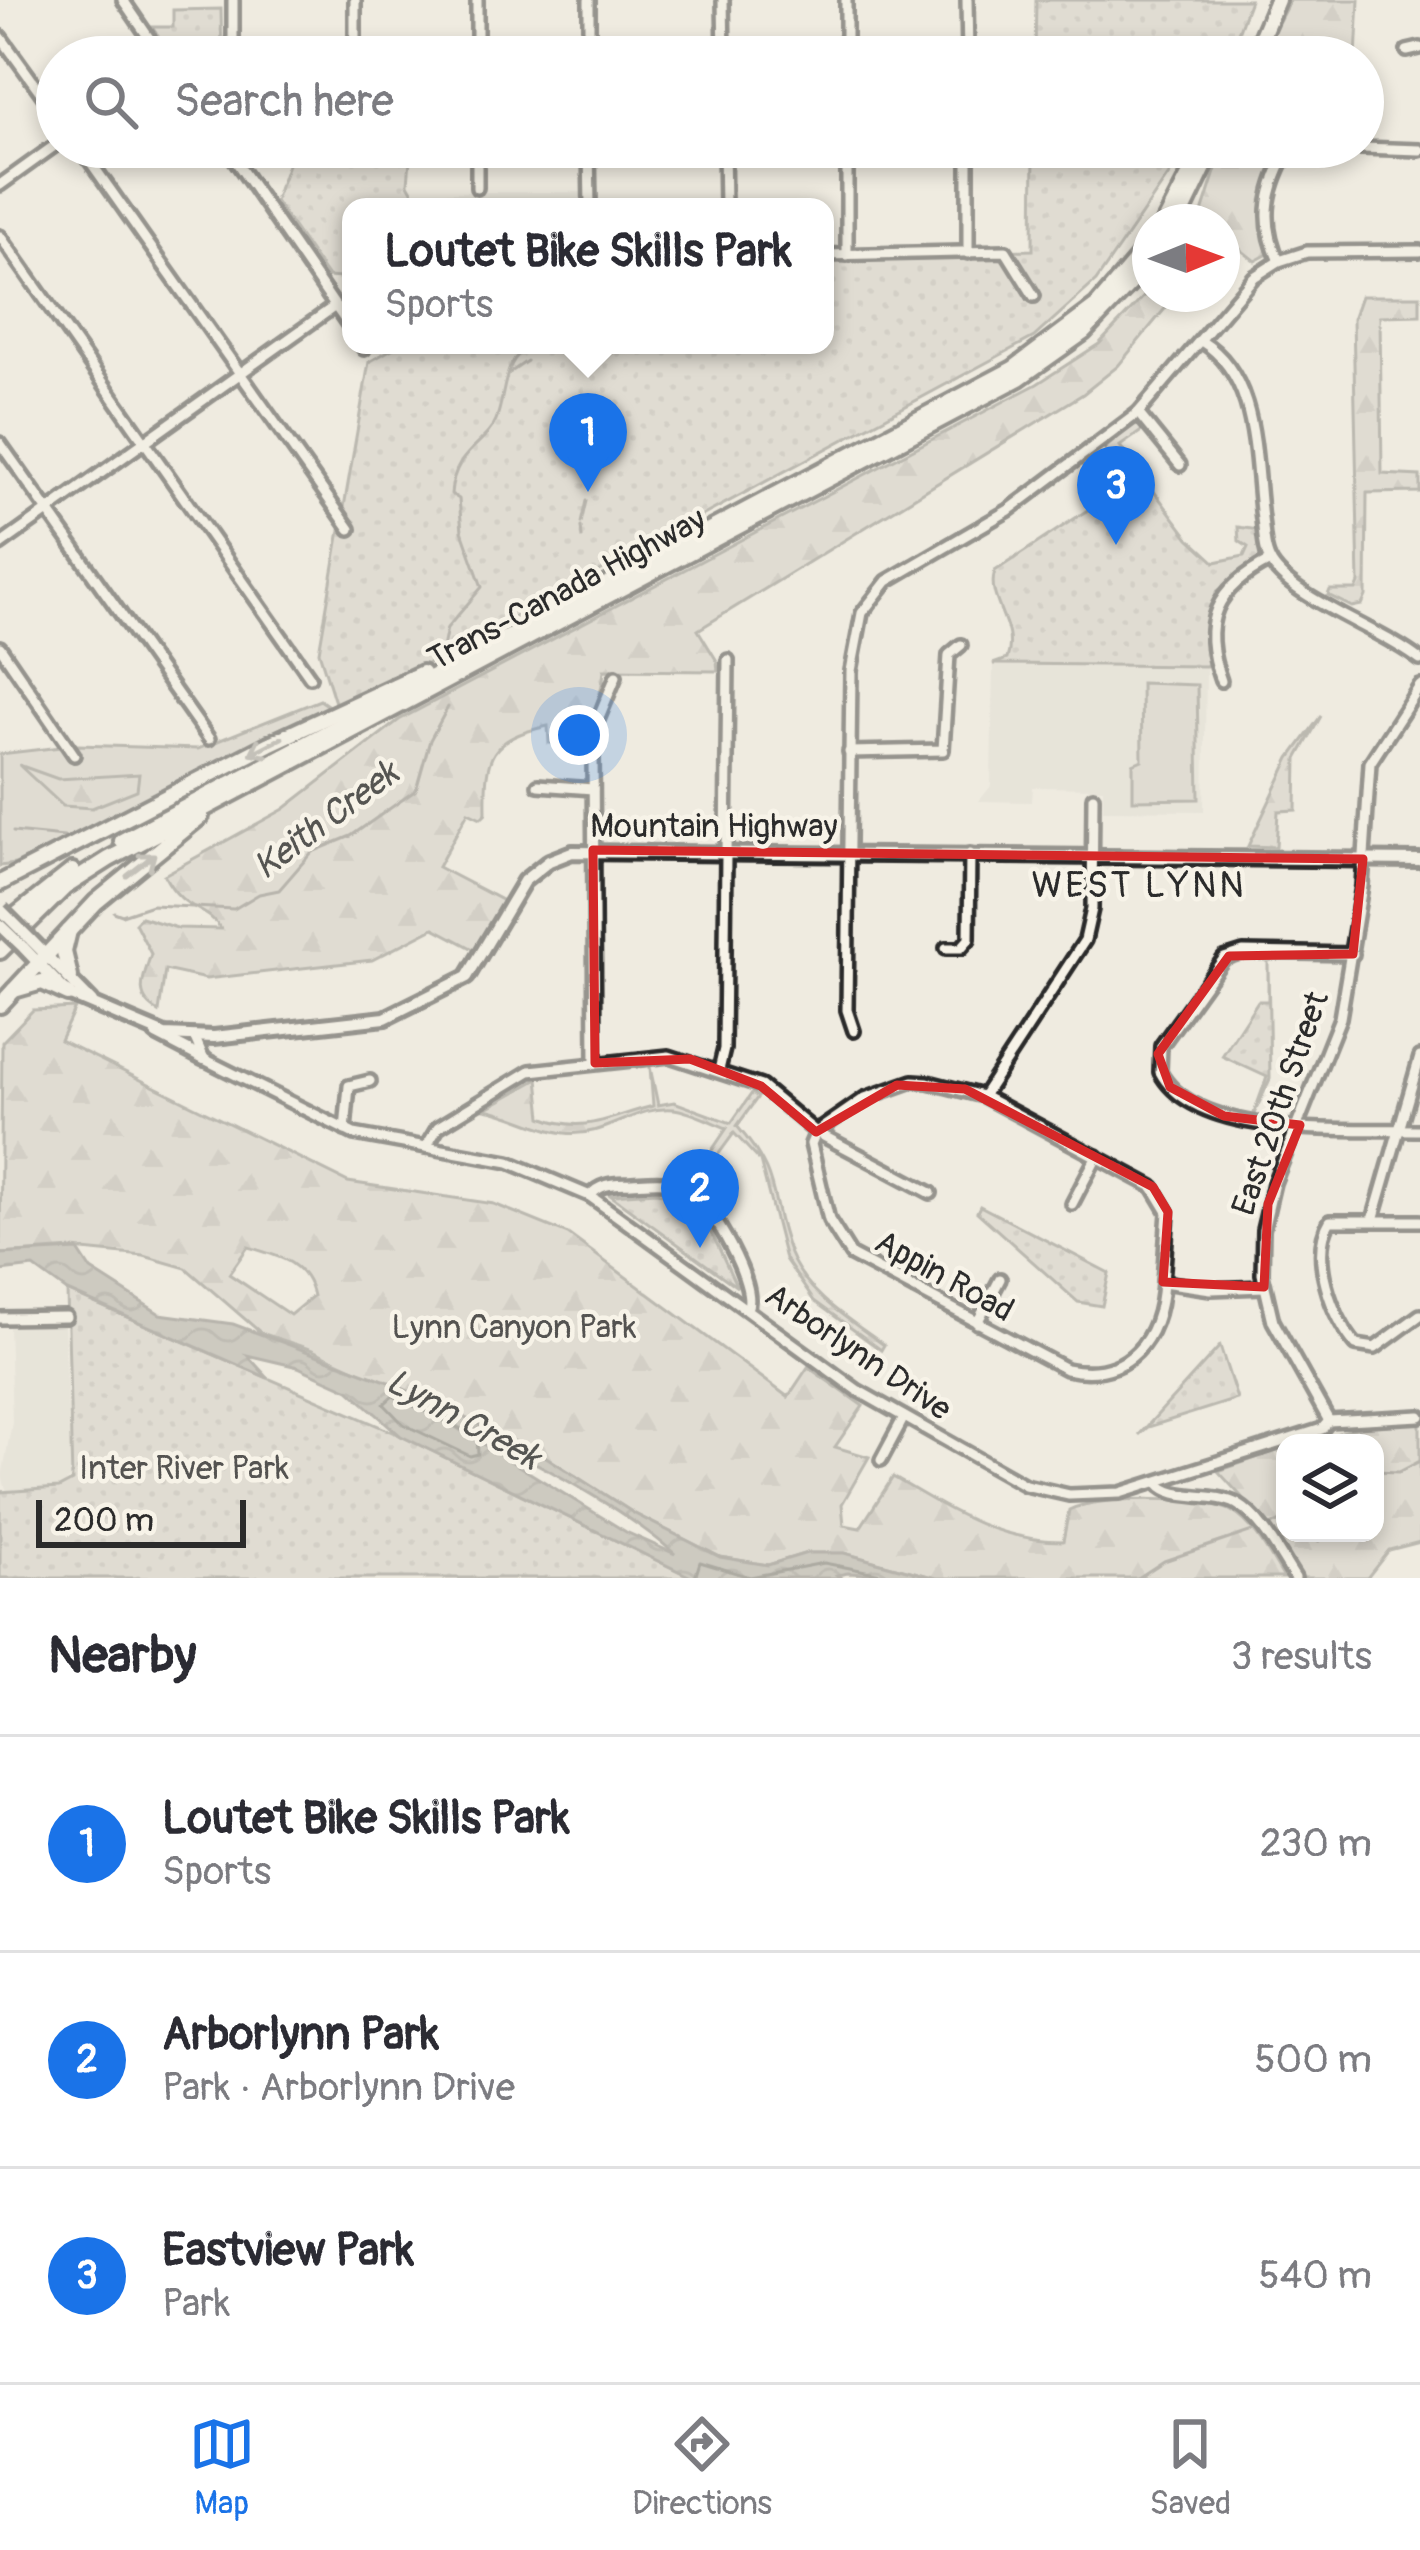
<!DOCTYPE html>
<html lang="en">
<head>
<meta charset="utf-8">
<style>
  body { margin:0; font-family:Pangolin,sans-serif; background:#f7f7f7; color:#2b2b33 }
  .controls { position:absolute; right:36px; bottom:36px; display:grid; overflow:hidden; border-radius:24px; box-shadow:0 6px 18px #0003 }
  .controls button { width:108px; height:108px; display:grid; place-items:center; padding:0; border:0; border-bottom:3px solid #e1e1e2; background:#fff; color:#2b2b33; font:60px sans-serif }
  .compass { position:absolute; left:1132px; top:204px; width:108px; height:108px; border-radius:50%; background:#fff; box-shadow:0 6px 18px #0003; rotate:89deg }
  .scale { position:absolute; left:36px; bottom:30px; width:210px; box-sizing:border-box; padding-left:12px; border:6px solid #2b2b2b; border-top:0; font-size:33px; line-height:42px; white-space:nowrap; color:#2b2b2b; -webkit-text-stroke:9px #f7f3e8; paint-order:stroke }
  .you { position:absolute; left:579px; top:735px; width:42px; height:42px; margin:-30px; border:9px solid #fff; border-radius:50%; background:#1a73e8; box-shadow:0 0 0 18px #1a73e833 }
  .badge { display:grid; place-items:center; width:78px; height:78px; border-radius:50%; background:#1a73e8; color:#fff; font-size:39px; font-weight:700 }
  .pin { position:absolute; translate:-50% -99px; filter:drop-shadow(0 3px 6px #0008) }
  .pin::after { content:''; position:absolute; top:63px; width:42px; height:36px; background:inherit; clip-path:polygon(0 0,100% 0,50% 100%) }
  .popup { position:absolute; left:342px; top:198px; width:492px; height:156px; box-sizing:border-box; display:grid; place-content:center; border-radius:24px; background:#fff; filter:drop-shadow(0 3px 9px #0005); font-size:39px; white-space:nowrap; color:#7c7c81 }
  .popup b { font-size:45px; color:#2b2b33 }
  .popup::after { content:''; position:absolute; left:50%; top:100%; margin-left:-24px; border:24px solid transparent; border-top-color:#fff }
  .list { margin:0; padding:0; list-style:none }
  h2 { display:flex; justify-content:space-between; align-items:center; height:156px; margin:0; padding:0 48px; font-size:51px }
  h2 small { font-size:39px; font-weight:400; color:#7c7c81 }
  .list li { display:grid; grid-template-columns:78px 1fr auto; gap:36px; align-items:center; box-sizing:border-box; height:216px; padding:0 48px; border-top:3px solid #e1e1e2 }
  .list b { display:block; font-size:45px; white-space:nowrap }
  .list p { margin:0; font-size:39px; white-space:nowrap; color:#7c7c81 }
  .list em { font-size:39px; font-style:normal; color:#7c7c81 }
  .icon { flex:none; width:66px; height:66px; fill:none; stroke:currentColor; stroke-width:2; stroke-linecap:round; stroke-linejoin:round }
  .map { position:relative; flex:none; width:1420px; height:1578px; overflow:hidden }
  .search { position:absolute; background:#fff; box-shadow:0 6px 18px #0003; left:36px; right:36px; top:36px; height:132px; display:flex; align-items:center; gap:30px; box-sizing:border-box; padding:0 42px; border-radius:66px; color:#7c7c81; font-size:45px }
  .sheet { height:804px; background:#fff }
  nav { display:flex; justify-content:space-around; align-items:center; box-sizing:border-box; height:168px; border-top:3px solid #e1e1e2; background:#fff; font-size:33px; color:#7c7c81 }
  nav a { display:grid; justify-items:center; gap:6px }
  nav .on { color:#1a73e8 }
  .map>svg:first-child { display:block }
</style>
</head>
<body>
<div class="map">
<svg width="1420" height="1578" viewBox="0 0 1420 1578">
  <defs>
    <pattern id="forest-firs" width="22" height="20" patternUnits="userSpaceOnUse" patternTransform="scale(3)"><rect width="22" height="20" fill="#cfcbc2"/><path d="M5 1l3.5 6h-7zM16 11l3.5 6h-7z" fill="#b2aea7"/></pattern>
    <pattern id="park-dots" width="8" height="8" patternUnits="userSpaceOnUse" patternTransform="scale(3)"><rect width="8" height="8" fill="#cfcbc2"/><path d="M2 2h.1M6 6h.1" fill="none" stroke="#b2aea7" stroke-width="1.8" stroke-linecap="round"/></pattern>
    <pattern id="water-waves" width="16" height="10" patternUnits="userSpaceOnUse" patternTransform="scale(3)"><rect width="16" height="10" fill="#a4a29a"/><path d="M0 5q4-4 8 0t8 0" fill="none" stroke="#86847e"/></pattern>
  </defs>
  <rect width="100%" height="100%" fill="#efebe0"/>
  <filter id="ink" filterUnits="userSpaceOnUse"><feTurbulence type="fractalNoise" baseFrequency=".00833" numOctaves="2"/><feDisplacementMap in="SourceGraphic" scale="24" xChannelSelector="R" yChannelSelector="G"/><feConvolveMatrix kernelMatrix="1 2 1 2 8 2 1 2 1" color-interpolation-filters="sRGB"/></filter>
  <g filter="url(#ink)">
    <g fill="#dedbd1">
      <rect x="424" y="192" width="158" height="15"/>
      <polygon points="993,664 1206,666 1204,811 1103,810 1103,788 1033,787 1032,802 979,801 991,786"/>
      <polygon points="64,1323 71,1477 61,1487 6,1490 2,1476 12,1423 9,1324"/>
    </g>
    <g fill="#cfcbc2" stroke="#7d7b76" stroke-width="3">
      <polygon points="1141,683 1197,685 1199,799 1133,800 1133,764 1142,760"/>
      <polygon points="320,700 330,707 15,864 0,866 0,754 78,745 198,749"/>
    </g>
    <g fill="url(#forest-firs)" stroke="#7d7b76" stroke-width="3" fill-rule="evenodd">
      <polygon points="1290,0 1359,0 1356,57 1260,57"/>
      <path d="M 1223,147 L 1285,147 C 1265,178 1256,219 1268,254 L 1255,261 L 1226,238 L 1222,242 L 1222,222 L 1199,222 Z"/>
      <path d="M 1150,290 L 1177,294 L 1118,366 L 1083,394 L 698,630 L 717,661 L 718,671 L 604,670 C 603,698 588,716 588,744 L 549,743 L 548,726 C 488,739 485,756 486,813 L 481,818 L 468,812 L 438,867 L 503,901 L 477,951 L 434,928 L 372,960 L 206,979 L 165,970 L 159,1012 C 133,997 143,979 151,954 L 135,923 L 141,917 L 177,928 L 221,929 C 206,905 184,913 164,875 L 284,809 L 399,720 L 1037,384 L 1099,344 Z"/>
      <polygon points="1361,296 1420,296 1420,315 1380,316 1382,474 1420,476 1420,492 1367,493 1366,596 1362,605 1352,607 1328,595 1330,590 1356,590 1359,583 1353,319"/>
      <polygon points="1321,716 1297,759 1296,810 1278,811 1276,847 1248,846 1290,758"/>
      <polygon points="19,765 58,779 139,774 137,790 92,808 63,806"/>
      <path d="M 75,1008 L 60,1040 L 348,1182 L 494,1204 L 568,1234 L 788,1397 L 808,1367 L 863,1406 L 835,1447 L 869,1457 L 842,1504 L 844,1525 L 860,1528 L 893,1477 C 949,1510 997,1541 1063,1541 L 1069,1510 C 1097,1495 1208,1496 1233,1512 C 1256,1526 1270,1556 1284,1578 L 936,1578 L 844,1553 L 807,1553 L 768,1565 L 720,1557 L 635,1514 L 543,1455 L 312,1350 L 261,1333 L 186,1268 L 144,1256 L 73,1249 L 0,1254 L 2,1042 L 33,1010 ZM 248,1247 C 279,1256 306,1262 313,1296 L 290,1315 L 229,1274 Z"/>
      <path d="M 650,1067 L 658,1105 L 674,1102 L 731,1123 L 752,1093 L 758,1097 L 737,1126 C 783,1179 768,1197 790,1254 C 807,1295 850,1320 884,1345 L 881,1350 L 814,1301 L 785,1259 L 760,1161 L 734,1133 L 699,1181 L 692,1180 L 727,1128 C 711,1122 690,1111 674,1109 C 635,1105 605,1138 565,1133 C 539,1130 513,1114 485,1109 L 538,1079 L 542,1117 C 584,1135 612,1116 653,1106 Z"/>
      <polygon points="1420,1423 1420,1542 1389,1550 1367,1578 1300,1578 1271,1529 1218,1471 1285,1448 1285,1533 1375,1533 1375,1443 1304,1443 1363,1426"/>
    </g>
    <g fill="url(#park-dots)" stroke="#7d7b76" stroke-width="3">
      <polygon points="1036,0 1250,0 1229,57 1035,57"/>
      <polygon points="221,9 222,57 172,57 152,27 173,27 173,10"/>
      <polygon points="294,147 411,147 408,184 421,207 351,207 351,268 341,278 328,277 275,201"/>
      <polygon points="1034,147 1188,147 1096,281 1034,337 338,712 319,652 369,362 399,345 825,345 825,255 1033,250"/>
      <path d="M 1137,421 L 1143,430 L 1120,446 L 1189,538 L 1215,562 L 1244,556 L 1248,547 L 1239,541 L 1238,527 L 1259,530 L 1260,560 L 1216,592 L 1212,661 L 1206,666 L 993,664 L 1007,659 C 1019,625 985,600 995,571 L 1121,488 L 1122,478 L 1104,449 Z"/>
      <polygon points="1268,962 1270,1079 1253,1116 1267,1077 1222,1056 1258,1001 1268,1001"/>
      <path d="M 657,1192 C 709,1207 714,1241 737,1287 L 610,1195 Z"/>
      <polygon points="980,1206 1109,1273 1102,1306 1078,1302 977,1212"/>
      <polygon points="67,1291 395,1433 693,1578 0,1578 0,1492 59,1488 72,1481"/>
      <polygon points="1220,1346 1237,1399 1148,1427 1139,1435"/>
    </g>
    <path fill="url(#water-waves)" stroke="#74726e" stroke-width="3" fill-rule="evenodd" d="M 78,1250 L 91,1270 L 160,1314 L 233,1324 L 389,1382 L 543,1455 L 635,1514 L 720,1557 L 768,1565 L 807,1553 L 844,1553 L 936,1578 L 848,1573 L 837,1575 L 841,1578 L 693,1578 L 401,1436 L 349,1390 L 298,1367 L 247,1355 L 268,1378 L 67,1291 L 34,1267 L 0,1271 L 0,1254 ZM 452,1425 C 515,1448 627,1510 675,1554 L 626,1532 Z"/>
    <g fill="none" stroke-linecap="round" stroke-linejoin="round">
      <g stroke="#5b5b57" stroke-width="3">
        <polygon points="393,1396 477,1437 478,1454 470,1456 403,1424 384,1404"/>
        <polyline points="695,1578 700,1562 750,1577 824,1563 902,1578"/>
      </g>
      <g stroke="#74726e" stroke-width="3">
        <polyline points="1135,56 1136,57"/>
        <polyline points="508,374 527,361"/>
        <polyline points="581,523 586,501"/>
        <polyline points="581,527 582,538"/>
        <path d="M 443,648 L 447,628 L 482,587 L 462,531 L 459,499 L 451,494 C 454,450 486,445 496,420 C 507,392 501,358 533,345"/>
        <polyline points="13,832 64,837"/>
        <polyline points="114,912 122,915 152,905 234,909 259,894 279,890 312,852 351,836 416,790 430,740 448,707"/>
        <polyline points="1375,1471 1399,1472 1420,1461"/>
        <polyline points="1294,1533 1319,1541 1327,1533"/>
        <polyline points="1138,1578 1164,1561 1285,1520"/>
      </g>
      <defs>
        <g id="minor">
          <polyline points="123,0 162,57"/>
          <polyline points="355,0 355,57"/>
          <polyline points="477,0 477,57"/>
          <polyline points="589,0 589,57"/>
          <polyline points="723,0 724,57"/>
          <polyline points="846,0 846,57"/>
          <polyline points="967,0 968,57"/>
          <polyline points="0,36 57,115"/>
          <polyline points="1407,51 1420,48"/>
          <polyline points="233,57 233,0"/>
          <polyline points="80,147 350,529"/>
          <polyline points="226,147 351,329"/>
          <polyline points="477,147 477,188"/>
          <polyline points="589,147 590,207"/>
          <polyline points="724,147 725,207"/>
          <polyline points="847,147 847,255"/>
          <polyline points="968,147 968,253"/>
          <polyline points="1333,147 1420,150"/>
          <polyline points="0,185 57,144"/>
          <polyline points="0,236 310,677"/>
          <polyline points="825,255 1006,251 1034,296"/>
          <path d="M 1279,261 C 1259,219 1268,186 1290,147"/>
          <path d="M 1201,341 C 1260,377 1254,459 1262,519 C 1264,534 1264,552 1272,564 C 1295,600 1381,629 1420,660"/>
          <polyline points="362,345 364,349"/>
          <polyline points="1138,413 1180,465"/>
          <polyline points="0,443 209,739"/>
          <polyline points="0,545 335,306"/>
          <polyline points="0,647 74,755"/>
          <path d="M 1221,681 C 1199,621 1216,588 1270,561"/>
          <polyline points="849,752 943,750 949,655 961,645"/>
          <polyline points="538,785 593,789"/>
          <polyline points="946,948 961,948 969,939 970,854"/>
          <path d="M 1353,954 L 1243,952 L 1224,958 L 1161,1046 L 1160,1072 C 1196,1141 1353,1128 1420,1130"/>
          <polyline points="854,1031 847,1010 851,671 862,613 887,581 1009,510 1138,413 1254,277 1279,261 1307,252 1420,251"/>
          <polyline points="195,1038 204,1059 354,1134 509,1162 590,1196 857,1390 1025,1485 1069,1495 1120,1493 1322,1429 1329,1421"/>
          <polyline points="595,1063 593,750 597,722 616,676"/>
          <polyline points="719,1070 724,1049 728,660"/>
          <polyline points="983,1096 1085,940 1092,909 1093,797"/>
          <polyline points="345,1130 349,1086 370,1081"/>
          <polyline points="816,1132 865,1098 913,1081 928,1082 983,1096 1153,1187 1168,1212 1163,1282 1211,1289 1264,1287"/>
          <path d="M 816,1132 L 811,1144 L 829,1220 L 851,1255 L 1066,1369 C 1129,1382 1160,1339 1163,1282"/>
          <polyline points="426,1147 438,1127 530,1071 669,1056 761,1086 816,1132 931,1193"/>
          <path d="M 590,1196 C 601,1182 616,1184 632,1183 C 651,1182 671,1179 688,1189 C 710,1202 759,1287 747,1309"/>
          <polyline points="1072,1204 1097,1156"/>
          <polyline points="1373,1220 1420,1057"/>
          <path d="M 1420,1221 L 1330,1221 C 1309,1255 1332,1318 1356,1345 L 1375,1348 L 1420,1315"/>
          <polyline points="0,1318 66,1317"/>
          <polyline points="977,1323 1000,1279"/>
          <polyline points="1329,1421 1273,1321 1262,1274 1263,1230 1274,1183 1340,1018 1362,886 1370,763 1420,686"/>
          <polyline points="1329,1421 1420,1416"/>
          <polyline points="881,1460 904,1417"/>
          <path d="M 1158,1483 C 1173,1502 1213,1491 1237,1504 C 1263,1519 1279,1554 1295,1578"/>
        </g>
        <g id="major">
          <polyline points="30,939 92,1002"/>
          <polyline points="23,947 68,994 165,1035 214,1037 385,1018 467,977 524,881 549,861 572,852 1420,860"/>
          <polyline points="156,1034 204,1059"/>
        </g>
        <g id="highway">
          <polyline points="1253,57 1277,0"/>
          <polyline points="1165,222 1204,147"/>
          <polyline points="1178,222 1214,147"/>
          <polyline points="122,841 1013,369 1097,306 1150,244"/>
          <polyline points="0,883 269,744 422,673"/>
          <polyline points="0,928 72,871"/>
          <polyline points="69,931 64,952 70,977"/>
          <polyline points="0,951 65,887 109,859 1019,378 1084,332 1150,263"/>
          <polyline points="14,990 42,982 68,994"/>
          <polyline points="0,1005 96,902 201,816"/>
        </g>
      </defs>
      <use href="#minor" stroke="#2b2b2b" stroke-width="18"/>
      <use href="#major" stroke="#2b2b2b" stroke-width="20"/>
      <use href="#highway" stroke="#2b2b2b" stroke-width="22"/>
      <use href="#minor" stroke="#f7f3e8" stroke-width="9"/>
      <use href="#major" stroke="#f7f3e8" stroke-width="10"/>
      <use href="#highway" stroke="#f7f3e8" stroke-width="14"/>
      <defs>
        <g id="major-bridge">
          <polyline points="1,910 30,939"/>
          <polyline points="0,925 23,947"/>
        </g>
      </defs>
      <use href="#major-bridge" stroke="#2b2b2b" stroke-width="20" stroke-linecap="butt"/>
      <use href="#major-bridge" stroke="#f7f3e8" stroke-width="10"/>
    </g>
    <defs><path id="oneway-shaft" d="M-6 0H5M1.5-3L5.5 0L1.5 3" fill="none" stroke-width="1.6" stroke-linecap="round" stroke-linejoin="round" transform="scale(3)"/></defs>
    <g stroke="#918f8a">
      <use href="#oneway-shaft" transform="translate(266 746) rotate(153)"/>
      <use href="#oneway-shaft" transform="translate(141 865) rotate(-38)"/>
    </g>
  </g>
  <path d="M0 0H1420V1578H0ZM 593,850 L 1363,859 L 1353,954 L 1229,956 L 1158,1054 L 1170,1087 L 1224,1116 L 1300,1125 L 1268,1204 L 1264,1287 L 1163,1282 L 1168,1212 L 1153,1187 L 965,1089 L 897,1085 L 816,1132 L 761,1086 L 690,1059 L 595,1063 Z" fill="#efebe0" fill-opacity=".55" fill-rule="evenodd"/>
  <path fill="none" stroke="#d62828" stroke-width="9" stroke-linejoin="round" d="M 593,850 L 1363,859 L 1353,954 L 1229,956 L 1158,1054 L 1170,1087 L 1224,1116 L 1300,1125 L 1268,1204 L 1264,1287 L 1163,1282 L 1168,1212 L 1153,1187 L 965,1089 L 897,1085 L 816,1132 L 761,1086 L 690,1059 L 595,1063 Z"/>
  <g text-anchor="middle" stroke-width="9" stroke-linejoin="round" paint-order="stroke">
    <g font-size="33" fill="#2b2b2b" stroke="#f7f3e8">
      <text transform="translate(566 588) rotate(-28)" y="12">Trans-Canada Highway</text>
      <text x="714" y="837">Mountain Highway</text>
      <text transform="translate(1279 1103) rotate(-71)" y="12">East 20th Street</text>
      <text transform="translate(945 1275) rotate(29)" y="12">Appin Road</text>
      <text transform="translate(859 1351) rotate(34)" y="12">Arborlynn Drive</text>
    </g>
    <g font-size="33" fill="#545351" stroke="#f7f3e8">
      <text x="514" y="1338">Lynn Canyon Park</text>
      <text x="184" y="1479">Inter River Park</text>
    </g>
    <g font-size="36" font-style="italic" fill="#555552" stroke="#f7f3e8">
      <text transform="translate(325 819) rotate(-37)" y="13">Keith Creek</text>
      <text transform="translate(464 1418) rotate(29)" y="13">Lynn Creek</text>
    </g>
    <g font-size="36" letter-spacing="3" fill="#2b2b2b" stroke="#f7f3e8">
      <text x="1139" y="897">WEST LYNN</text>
    </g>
  </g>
</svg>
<div class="controls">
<button><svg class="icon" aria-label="layers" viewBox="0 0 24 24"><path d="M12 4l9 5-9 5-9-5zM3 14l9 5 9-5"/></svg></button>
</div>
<svg class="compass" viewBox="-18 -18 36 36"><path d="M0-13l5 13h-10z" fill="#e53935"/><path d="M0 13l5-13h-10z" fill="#7c7c81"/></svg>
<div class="scale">200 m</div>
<div class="you"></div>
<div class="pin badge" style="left:588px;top:492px">1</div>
<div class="popup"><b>Loutet Bike Skills Park</b>Sports</div>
<div class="pin badge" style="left:700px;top:1248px">2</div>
<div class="pin badge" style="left:1116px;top:545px">3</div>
<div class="search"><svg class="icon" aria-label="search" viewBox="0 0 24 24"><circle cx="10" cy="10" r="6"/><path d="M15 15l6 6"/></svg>Search here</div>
</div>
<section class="sheet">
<h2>Nearby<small>3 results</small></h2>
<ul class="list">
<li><span class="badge">1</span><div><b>Loutet Bike Skills Park</b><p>Sports</p></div><em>230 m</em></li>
<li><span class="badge">2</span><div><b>Arborlynn Park</b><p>Park · Arborlynn Drive</p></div><em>500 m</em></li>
<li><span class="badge">3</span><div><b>Eastview Park</b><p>Park</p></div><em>540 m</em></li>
</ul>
</section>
<nav>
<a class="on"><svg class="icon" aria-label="map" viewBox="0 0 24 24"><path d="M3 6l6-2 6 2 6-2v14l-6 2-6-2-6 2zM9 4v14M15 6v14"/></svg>Map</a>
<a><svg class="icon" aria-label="directions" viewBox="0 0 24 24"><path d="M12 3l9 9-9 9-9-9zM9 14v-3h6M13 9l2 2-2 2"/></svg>Directions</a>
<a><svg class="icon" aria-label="saved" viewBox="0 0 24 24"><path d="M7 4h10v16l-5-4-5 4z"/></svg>Saved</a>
</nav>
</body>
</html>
